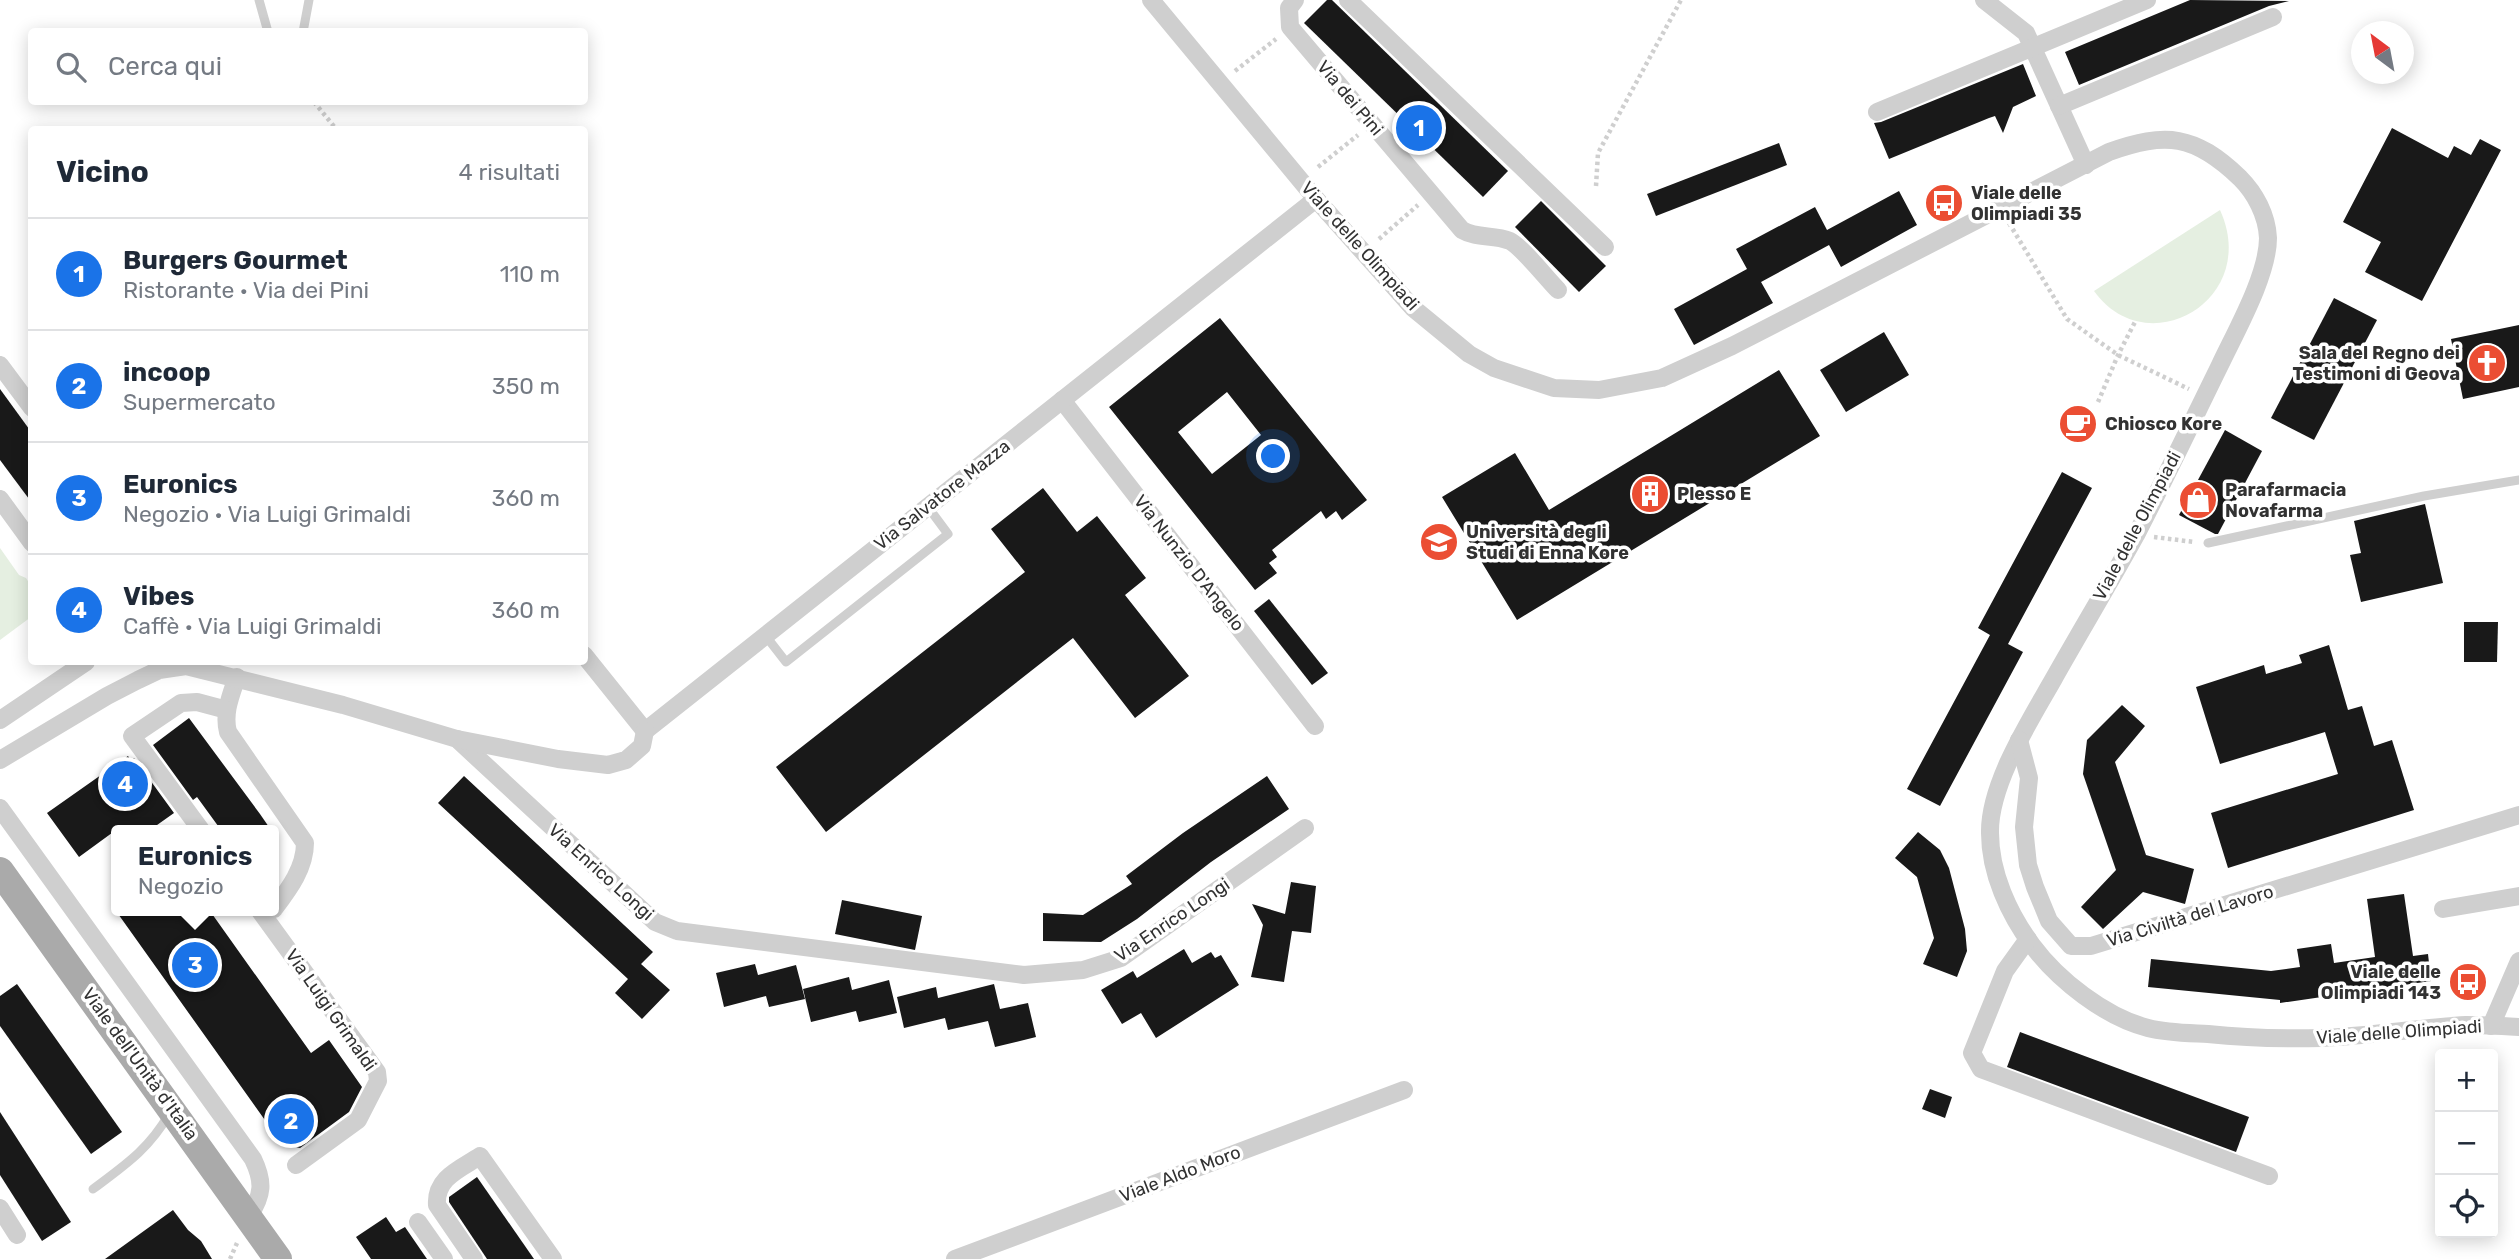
<!DOCTYPE html>
<html lang="it">
<head>
<meta charset="utf-8">
<style>
  body { margin:0; font-family:Rubik,sans-serif; background:#f2f2f3; color:#1f2937 }
  .controls { position:absolute; right:21px; bottom:21px; display:grid; overflow:hidden; border-radius:7px; box-shadow:0 4px 18px #0003 }
  .controls button { width:63px; height:63px; display:grid; place-items:center; padding:0; border:0; border-bottom:2px solid #e0e1e3; background:#fff; color:#1f2937; font:35px sans-serif }
  .compass { position:absolute; left:2351px; top:21px; width:63px; height:63px; border-radius:50%; background:#fff; box-shadow:0 4px 18px #0003; rotate:328deg }
  .you { position:absolute; left:1274px; top:457px; width:24px; height:24px; margin:-18px; border:5px solid #fff; border-radius:50%; background:#1a73e8; box-shadow:0 0 0 10px #1a73e833 }
  .badge { display:grid; place-items:center; width:46px; height:46px; border-radius:50%; background:#1a73e8; color:#fff; font-size:23px; font-weight:700 }
  .pin { position:absolute; translate:-50% -50%; border:4px solid #fff; box-shadow:0 2px 7px #0006 }
  .popup { position:absolute; left:111px; top:825px; width:168px; height:91px; box-sizing:border-box; display:grid; place-content:center; border-radius:7px; background:#fff; filter:drop-shadow(0 2px 5px #0005); font-size:23px; white-space:nowrap; color:#747a83 }
  .popup b { font-size:26px; color:#1f2937 }
  .popup::after { content:''; position:absolute; left:50%; top:100%; margin-left:-14px; border:14px solid transparent; border-top-color:#fff }
  .list { margin:0; padding:0; list-style:none }
  h2 { display:flex; justify-content:space-between; align-items:center; height:91px; margin:0; padding:0 28px; font-size:30px }
  h2 small { font-size:23px; font-weight:400; color:#747a83 }
  .list li { display:grid; grid-template-columns:46px 1fr auto; gap:21px; align-items:center; box-sizing:border-box; height:112px; padding:0 28px; border-top:2px solid #e0e1e3 }
  .list b { display:block; font-size:26px; white-space:nowrap }
  .list p { margin:0; font-size:23px; white-space:nowrap; color:#747a83 }
  .list em { font-size:23px; font-style:normal; color:#747a83 }
  .icon { flex:none; width:38px; height:38px; fill:none; stroke:currentColor; stroke-width:2; stroke-linecap:round; stroke-linejoin:round }
  .map { position:relative; flex:none; width:2519px; height:1259px; overflow:hidden }
  .search { position:absolute; background:#fff; box-shadow:0 4px 18px #0003; left:28px; top:28px; width:560px; height:77px; display:flex; align-items:center; gap:18px; box-sizing:border-box; padding:0 24px; border-radius:7px; color:#747a83; font-size:26px }
  .panel { position:absolute; background:#fff; box-shadow:0 4px 18px #0003; left:28px; top:126px; width:560px; height:539px; border-radius:7px }
  .map>svg:first-child { display:block }
</style>
</head>
<body>
<div class="map">
<svg width="2519" height="1259" viewBox="0 0 2519 1259">
  <rect width="100%" height="100%" fill="#fff"/>
  <g fill="#e5efe1">
    <path d="M 2220,210 C 2261,300 2147,365 2094,291 Z"/>
    <polygon points="0,548 19,575 26,578 31,586 31,617 0,640"/>
  </g>
  <g fill="#191919" fill-rule="evenodd">
    <polygon points="1327,0 1332,0 1508,171 1483,197 1304,23"/>
    <polygon points="2190,0 2289,1 2269,6 2079,85 2065,52"/>
    <polygon points="2023,64 2036,96 2013,107 2003,133 1995,116 1989,118 1889,159 1874,123 1881,122"/>
    <polygon points="2392,128 2448,158 2454,146 2471,155 2480,139 2501,150 2422,301 2365,272 2381,242 2343,222"/>
    <polygon points="1779,143 1787,165 1656,216 1647,194"/>
    <polygon points="1899,191 1917,225 1841,267 1829,245 1761,282 1773,303 1694,345 1674,309 1747,269 1736,249 1815,207 1827,230"/>
    <polygon points="1541,201 1606,266 1579,292 1515,227"/>
    <polygon points="2334,298 2377,320 2314,440 2271,418"/>
    <path d="M 1220,318 L 1367,500 L 1342,520 L 1336,511 L 1326,519 L 1321,511 L 1272,550 L 1277,557 L 1269,563 L 1277,573 L 1255,590 L 1109,407 ZM 1227,392 L 1261,435 L 1212,474 L 1178,432 Z"/>
    <polygon points="2519,325 2519,387 2463,399 2451,339"/>
    <polygon points="1884,332 1909,375 1846,412 1820,370"/>
    <polygon points="1779,370 1820,436 1517,620 1442,497 1515,453 1549,510"/>
    <polygon points="0,389 32,433 32,503 0,460"/>
    <circle cx="2078" cy="424" r="12"/>
    <polygon points="2225,430 2262,451 2218,534 2215,534 2179,515"/>
    <polygon points="2062,472 2092,488 2008,644 2023,652 1940,806 1907,789 1990,635 1978,628"/>
    <polygon points="1043,488 1077,532 1097,516 1146,578 1125,595 1189,676 1135,718 1073,638 826,832 776,767 1025,572 991,529"/>
    <polygon points="2425,504 2443,583 2361,602 2350,555 2361,553 2354,521"/>
    <polygon points="1269,599 1328,673 1312,685 1254,611"/>
    <polygon points="2464,622 2498,622 2497,662 2464,662"/>
    <polygon points="2329,645 2348,710 2362,706 2374,746 2392,740 2414,810 2228,868 2211,813 2338,774 2325,732 2220,764 2196,687 2264,665 2266,674 2302,663 2299,655"/>
    <polygon points="2122,705 2145,726 2115,762 2146,855 2194,869 2185,904 2143,892 2103,929 2081,907 2116,870 2083,774 2087,740"/>
    <polygon points="189,718 260,814 271,830 221,830 197,797 193,800 153,745"/>
    <polygon points="128,756 131,761 134,758 174,813 150,830 116,830 79,857 47,813"/>
    <polygon points="464,776 653,952 641,964 670,990 642,1019 615,993 628,979 438,803"/>
    <polygon points="1267,776 1289,809 1211,862 1137,919 1101,942 1043,941 1043,913 1083,915 1132,884 1126,876 1183,833"/>
    <polygon points="1918,832 1940,850 1949,868 1965,929 1967,951 1957,977 1923,964 1934,938 1917,877 1895,858"/>
    <polygon points="1291,882 1316,886 1311,933 1292,931 1284,982 1251,977 1263,925 1252,904 1285,914"/>
    <polygon points="2404,894 2413,956 2428,954 2431,981 2280,1003 2280,1000 2148,987 2151,959 2271,971 2300,967 2297,949 2331,944 2334,963 2375,957 2367,899"/>
    <polygon points="842,900 922,916 915,950 835,934"/>
    <polygon points="116,911 210,911 311,1053 329,1040 362,1087 349,1112 300,1148 282,1144"/>
    <polygon points="1184,949 1192,963 1211,952 1215,958 1221,955 1239,985 1156,1038 1141,1013 1122,1024 1101,990 1133,971 1137,978"/>
    <polygon points="755,964 758,975 796,965 805,999 769,1007 766,996 724,1007 716,973"/>
    <polygon points="849,977 852,990 889,980 897,1013 859,1022 856,1011 811,1022 803,989"/>
    <polygon points="17,984 122,1132 91,1154 0,1026 0,996"/>
    <polygon points="994,984 1000,1009 1028,1003 1036,1037 995,1047 988,1021 948,1030 945,1018 904,1028 897,997 936,987 938,998"/>
    <polygon points="2020,1032 2249,1117 2236,1152 2007,1067"/>
    <polygon points="1930,1089 1952,1097 1945,1118 1922,1109"/>
    <polygon points="0,1112 71,1222 42,1241 0,1175"/>
    <polygon points="477,1177 534,1259 487,1259 449,1202 449,1197"/>
    <polygon points="173,1210 188,1230 201,1241 212,1259 105,1259"/>
    <polygon points="386,1217 396,1232 405,1227 427,1259 371,1259 356,1237"/>
  </g>
  <g fill="none" stroke-linecap="round" stroke-linejoin="round">
    <g stroke="#cfcfcf" stroke-width="4.5" stroke-dasharray="3.5 3.5" stroke-linecap="butt">
      <polyline points="1235,71 1276,39"/>
      <polyline points="314,102 337,130"/>
      <polyline points="1318,167 1358,135"/>
      <polyline points="1596,186 1598,153 1681,0"/>
      <polyline points="2009,223 2067,319 2118,355 2189,389"/>
      <polyline points="1379,239 1418,205"/>
      <polyline points="2098,402 2118,355 2136,320"/>
      <polyline points="2154,537 2194,542"/>
      <polyline points="230,1259 237,1243"/>
    </g>
    <g stroke="#cfcfcf" stroke-width="9">
      <polyline points="259,0 268,32"/>
      <polyline points="303,32 309,0"/>
      <polyline points="2208,543 2424,496 2519,480"/>
      <polyline points="765,635 786,662 948,534 928,507"/>
      <path d="M 93,1189 C 125,1165 149,1149 169,1114"/>
    </g>
    <g stroke="#cfcfcf" stroke-width="18">
      <path d="M 1151,0 L 1316,199 L 1413,308 L 1469,354 L 1494,368 L 1554,388 L 1599,390 L 1662,378 L 1732,346 L 2109,152 C 2166,132 2194,134 2240,178 C 2255,193 2267,215 2268,238 C 2268,275 2236,331 2220,365 C 2192,422 2165,479 2136,535 C 2109,584 2080,632 2053,680 C 2029,722 1989,785 1990,833 C 1990,873 2009,914 2032,945 C 2058,980 2105,1017 2148,1028 C 2167,1033 2189,1033 2208,1034 C 2246,1038 2284,1039 2322,1038 C 2370,1036 2418,1028 2466,1025 C 2483,1025 2501,1026 2519,1027"/>
      <path d="M 1295,0 L 1289,8 L 1290,27 L 1462,230 C 1477,239 1494,234 1510,241 C 1522,247 1547,279 1558,290"/>
      <polyline points="1348,0 1605,247"/>
      <polyline points="1984,0 2026,33 2086,165"/>
      <polyline points="2059,106 2273,17"/>
      <polyline points="1877,112 2147,0"/>
      <polyline points="0,365 32,408"/>
      <polyline points="1062,400 1315,726"/>
      <polyline points="0,499 32,543"/>
      <polyline points="584,655 645,731 1316,199"/>
      <path d="M 237,677 C 231,695 223,713 228,732 L 305,843 C 305,868 289,889 274,909"/>
      <polyline points="0,720 86,662"/>
      <polyline points="457,739 655,922 677,931 1024,975 1083,970 1121,958 1305,828"/>
      <polyline points="2019,740 2029,778 2024,827 2028,865 2035,887 2049,921 2071,946 2091,946 2519,815"/>
      <polyline points="0,760 107,696 138,680 159,670 186,666 343,705 457,739 558,759 608,765 626,760 642,746 645,731"/>
      <path d="M 0,808 L 253,1159 C 264,1182 263,1195 249,1216"/>
      <polyline points="201,830 132,736 181,703 197,702 227,710"/>
      <polyline points="2443,909 2519,896"/>
      <polyline points="260,911 377,1072 378,1081 358,1120 296,1165"/>
      <polyline points="2028,939 2005,971 1972,1053 1981,1069 2269,1176"/>
      <polyline points="2491,1026 2519,961"/>
      <polyline points="0,1208 17,1235"/>
      <polyline points="418,1222 444,1259"/>
      <path d="M 474,1259 L 437,1205 C 435,1178 460,1169 480,1156 L 553,1259"/>
      <polyline points="955,1259 1404,1090"/>
    </g>
    <polyline stroke="#aaa" stroke-width="28" points="0,871 278,1259"/>
  </g>
  <defs>
    <symbol id="bus-disc" viewBox="-11 -11 22 22"><circle r="9.5" fill="#eb4e33" stroke="#fff"/><path d="M-5-6H5V4H4V6H2V4H-2V6H-4V4H-5ZM-3.5-4V0h7V-4ZM-3.5 1.2v1.5H-2V1.2ZM2 1.2v1.5H3.5V1.2Z" fill="#fff"/></symbol>
    <symbol id="church-disc" viewBox="-11 -11 22 22"><circle r="9.5" fill="#eb4e33" stroke="#fff"/><path d="M-1.2-6h2.4v3.5h3.3v2.4h-3.3V6h-2.4V-.1h-3.3v-2.4h3.3Z" fill="#fff"/></symbol>
    <symbol id="cafe-disc" viewBox="-11 -11 22 22"><circle r="9.5" fill="#eb4e33" stroke="#fff"/><path d="M-5.5-4.5H6V0H3Q3 3.5 0 3.5H-2.5Q-5.5 3.5-5.5 0ZM3-3.2v2h1.7v-2ZM-6 4.5H4V6H-6Z" fill="#fff"/></symbol>
    <symbol id="building-disc" viewBox="-11 -11 22 22"><circle r="9.5" fill="#eb4e33" stroke="#fff"/><path d="M-4-6H4V6H1V3H-1V6H-4ZM-2.5-4.3h1.7v1.8h-1.7ZM.8-4.3h1.7v1.8H.8ZM-2.5-1h1.7V.8h-1.7ZM.8-1h1.7V.8H.8Z" fill="#fff"/></symbol>
    <symbol id="shop-disc" viewBox="-11 -11 22 22"><circle r="9.5" fill="#eb4e33" stroke="#fff"/><path d="M-5-2.5h2.3a2.7 3.5 0 0 1 5.4 0H5L5.5 6h-11ZM-1.5-2.5h3a1.5 2.3 0 0 0-3 0Z" fill="#fff"/></symbol>
    <symbol id="university-disc" viewBox="-11 -11 22 22"><circle r="9.5" fill="#eb4e33" stroke="#fff"/><path d="M0-5L7-2L0 1L-7-2ZM-4 1L0 2.5L4 1V4Q0 6-4 4Z" fill="#fff"/></symbol>
  </defs>
  <g fill-rule="evenodd">
    <use href="#bus-disc" x="1922" y="181" width="44" height="44"/>
    <use href="#church-disc" x="2465" y="341" width="44" height="44"/>
    <use href="#cafe-disc" x="2056" y="402" width="44" height="44"/>
    <use href="#building-disc" x="1628" y="472" width="44" height="44"/>
    <use href="#shop-disc" x="2176" y="478" width="44" height="44"/>
    <use href="#university-disc" x="1417" y="520" width="44" height="44"/>
    <use href="#bus-disc" x="2446" y="960" width="44" height="44"/>
  </g>
  <g text-anchor="middle" stroke-width="7" stroke-linejoin="round" paint-order="stroke">
    <g font-size="18" fill="#323232" stroke="#fff">
      <text transform="translate(1350 98) rotate(50)" y="6">Via dei Pini</text>
      <text transform="translate(1360 246) rotate(48)" y="6">Viale delle Olimpiadi</text>
      <text transform="translate(942 495) rotate(-38)" y="6">Via Salvatore Mazza</text>
      <text transform="translate(2137 526) rotate(-62)" y="6">Viale delle Olimpiadi</text>
      <text transform="translate(1189 563) rotate(52)" y="6">Via Nunzio D'Angelo</text>
      <text transform="translate(601 872) rotate(42)" y="6">Via Enrico Longi</text>
      <text transform="translate(2190 916) rotate(-17)" y="6">Via Civiltà del Lavoro</text>
      <text transform="translate(1172 920) rotate(-34)" y="6">Via Enrico Longi</text>
      <text transform="translate(331 1010) rotate(55)" y="6">Via Luigi Grimaldi</text>
      <text transform="translate(2399 1032) rotate(-4)" y="6">Viale delle Olimpiadi</text>
      <text transform="translate(140 1064) rotate(54)" y="6">Viale dell'Unità d'Italia</text>
      <text transform="translate(1180 1174) rotate(-21)" y="6">Viale Aldo Moro</text>
    </g>
    <g font-size="18" font-weight="bold" fill="#323232" stroke="#fff" text-anchor="start">
      <text x="1971" y="199">Viale delle<tspan x="1971" dy="21">Olimpiadi 35</tspan></text>
      <text x="2460" y="359" text-anchor="end">Sala del Regno dei<tspan x="2460" dy="21">Testimoni di Geova</tspan></text>
      <text x="2105" y="430">Chiosco Kore</text>
      <text x="2225" y="496">Parafarmacia<tspan x="2225" dy="21">Novafarma</tspan></text>
      <text x="1677" y="500">Plesso E</text>
      <text x="1466" y="538">Università degli<tspan x="1466" dy="21">Studi di Enna Kore</tspan></text>
      <text x="2441" y="978" text-anchor="end">Viale delle<tspan x="2441" dy="21">Olimpiadi 143</tspan></text>
    </g>
  </g>
</svg>
<div class="controls">
<button>+</button>
<button>−</button>
<button><svg class="icon" aria-label="locate" viewBox="0 0 24 24"><circle cx="12" cy="12" r="6"/><path d="M12 2v4M12 18v4M2 12h4M18 12h4"/></svg></button>
</div>
<svg class="compass" viewBox="-18 -18 36 36"><path d="M0-13l5 13h-10z" fill="#e53935"/><path d="M0 13l5-13h-10z" fill="#747a83"/></svg>
<div class="you"></div>
<div class="pin badge" style="left:1419px;top:128px">1</div>
<div class="pin badge" style="left:291px;top:1121px">2</div>
<div class="pin badge" style="left:195px;top:965px">3</div>
<div class="popup"><b>Euronics</b>Negozio</div>
<div class="pin badge" style="left:125px;top:784px">4</div>
<div class="search"><svg class="icon" aria-label="search" viewBox="0 0 24 24"><circle cx="10" cy="10" r="6"/><path d="M15 15l6 6"/></svg>Cerca qui</div>
<section class="panel">
<h2>Vicino<small>4 risultati</small></h2>
<ul class="list">
<li><span class="badge">1</span><div><b>Burgers Gourmet</b><p>Ristorante · Via dei Pini</p></div><em>110 m</em></li>
<li><span class="badge">2</span><div><b>incoop</b><p>Supermercato</p></div><em>350 m</em></li>
<li><span class="badge">3</span><div><b>Euronics</b><p>Negozio · Via Luigi Grimaldi</p></div><em>360 m</em></li>
<li><span class="badge">4</span><div><b>Vibes</b><p>Caffè · Via Luigi Grimaldi</p></div><em>360 m</em></li>
</ul>
</section>
</div>
</body>
</html>
